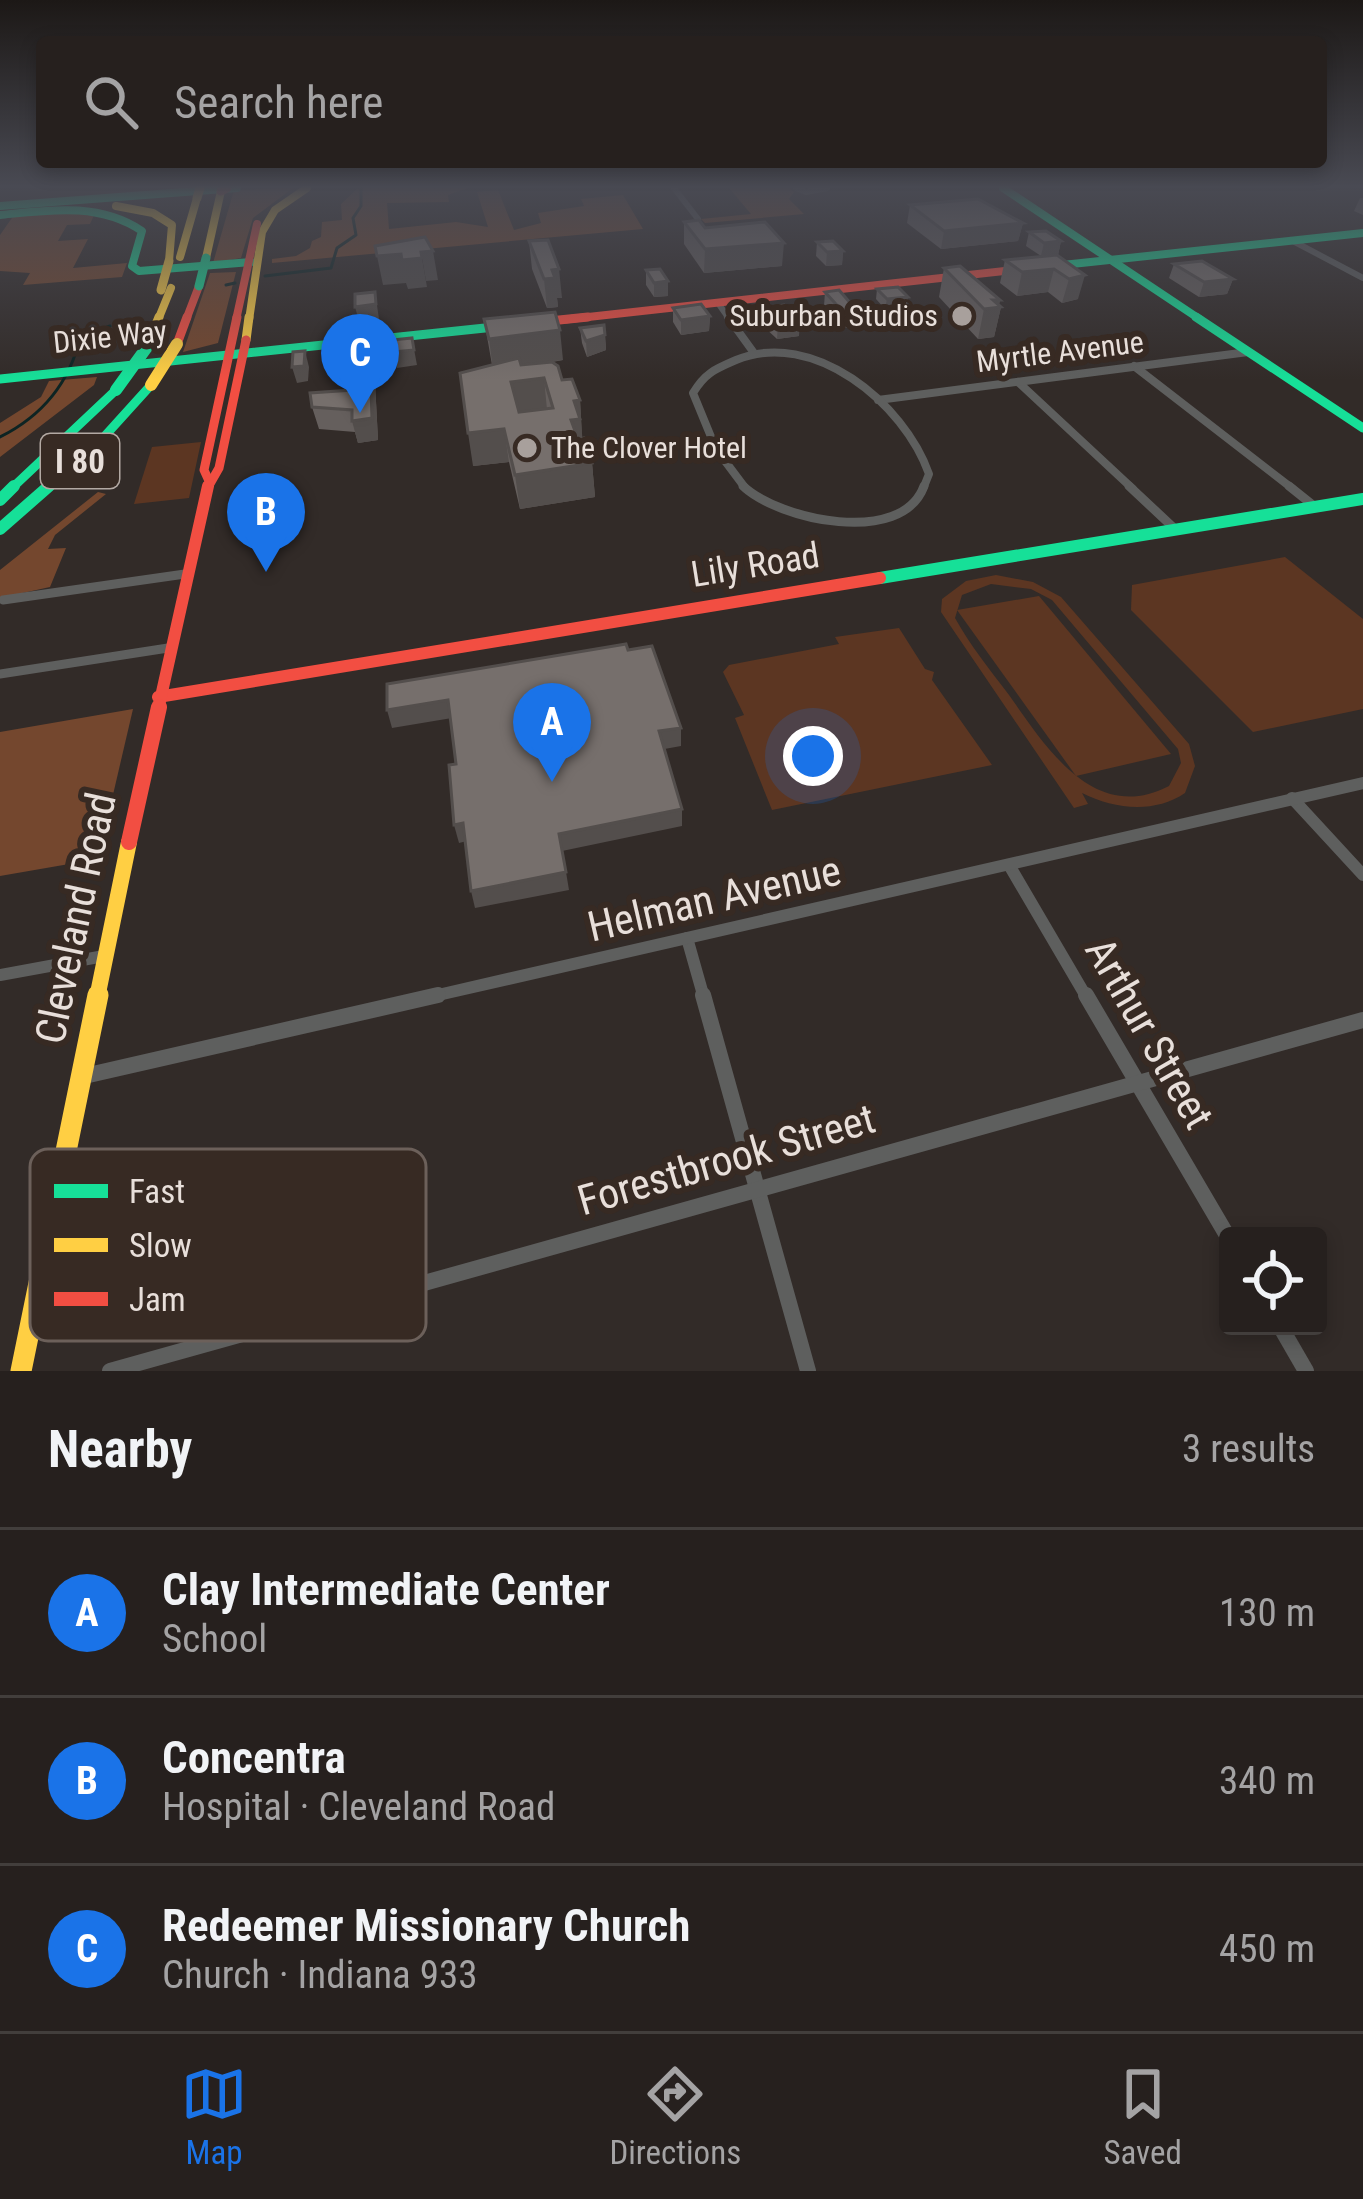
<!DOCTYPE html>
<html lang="en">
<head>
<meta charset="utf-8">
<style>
  body { margin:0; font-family:"Roboto Condensed",sans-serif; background:#2e2827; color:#f1f3f6 }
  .controls { position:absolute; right:36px; bottom:36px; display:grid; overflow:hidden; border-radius:12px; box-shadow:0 6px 18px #0003 }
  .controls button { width:108px; height:108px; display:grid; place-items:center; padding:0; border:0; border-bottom:3px solid #423e3c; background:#26201e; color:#f1f3f6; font:60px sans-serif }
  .you { position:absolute; left:813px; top:756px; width:42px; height:42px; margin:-30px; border:9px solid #fff; border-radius:50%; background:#1a73e8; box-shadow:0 0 0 18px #1a73e833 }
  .badge { display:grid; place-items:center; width:78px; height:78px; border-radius:50%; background:#1a73e8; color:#fff; font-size:39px; font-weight:700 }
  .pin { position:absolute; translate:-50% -99px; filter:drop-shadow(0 3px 6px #0008) }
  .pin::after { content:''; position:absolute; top:63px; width:42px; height:36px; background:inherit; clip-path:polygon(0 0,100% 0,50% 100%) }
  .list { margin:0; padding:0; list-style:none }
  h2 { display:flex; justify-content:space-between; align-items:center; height:156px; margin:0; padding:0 48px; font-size:51px }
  h2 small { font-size:39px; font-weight:400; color:#a4a3a4 }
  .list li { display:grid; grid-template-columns:78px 1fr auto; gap:36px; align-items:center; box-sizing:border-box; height:168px; padding:0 48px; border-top:3px solid #423e3c }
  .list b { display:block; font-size:45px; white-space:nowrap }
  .list p { margin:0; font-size:39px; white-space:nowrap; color:#a4a3a4 }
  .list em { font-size:39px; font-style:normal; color:#a4a3a4 }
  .icon { flex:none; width:66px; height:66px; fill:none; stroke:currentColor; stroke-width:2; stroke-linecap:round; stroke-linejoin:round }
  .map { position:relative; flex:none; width:1363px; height:1371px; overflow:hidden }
  .search { position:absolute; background:#26201e; box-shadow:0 6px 18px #0003; left:36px; right:36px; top:36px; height:132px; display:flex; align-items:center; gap:30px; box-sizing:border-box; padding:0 42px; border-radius:12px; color:#a4a3a4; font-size:45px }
  .sheet { height:660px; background:#26201e }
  nav { display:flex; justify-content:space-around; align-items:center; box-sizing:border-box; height:168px; border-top:3px solid #423e3c; background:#26201e; font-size:33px; color:#a4a3a4 }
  nav a { display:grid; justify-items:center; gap:6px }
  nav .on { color:#1a73e8 }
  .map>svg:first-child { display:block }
</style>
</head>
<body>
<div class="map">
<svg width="1363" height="1371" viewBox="0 0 1363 1371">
  <rect width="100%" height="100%" fill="#322b28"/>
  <g fill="#5c3622" fill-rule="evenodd">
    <polygon points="201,442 189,498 134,504 152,447"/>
    <polygon points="1285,557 1363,619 1363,709 1253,732 1131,610 1132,585"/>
    <path d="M 996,575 L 1033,582 L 1061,597 L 1189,744 L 1195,766 L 1185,793 C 1154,814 1114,809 1082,793 L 1088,804 L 1074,808 L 941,612 L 942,599 L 966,581 ZM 991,584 L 1031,589 L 1052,600 L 1178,749 L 1181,763 L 1169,786 C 1094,825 1046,747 1009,695 C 990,670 970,645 955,618 L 962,595 Z"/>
    <polygon points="1039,596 1171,754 1076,776 957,610"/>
    <polygon points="899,628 925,669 934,672 932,680 992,765 772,810 735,718 744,715 723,672 729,665 839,644 835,637"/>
  </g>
  <g fill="#74472e">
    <polygon points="293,188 253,218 241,258 213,263 234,190"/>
    <polygon points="366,188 468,188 448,195 449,202 387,203 389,229 456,222 488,227 477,192 498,190 514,230 541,223 538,213 584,206 581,199 623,195 643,229 272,263 272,259 296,256 310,248 312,241 321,237 322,222 342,220 341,204 357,189"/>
    <polygon points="729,188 790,188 794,192 789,199 804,214 705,223 701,219 751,214"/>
    <polygon points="59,211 94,215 90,224 67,225 58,241 88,239 73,268 127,263 122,277 23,285 30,273 0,271 0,235 14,215"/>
    <polygon points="236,272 218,343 183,352 210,273"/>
    <polygon points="97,377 94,385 0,457 0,423 41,397 49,381"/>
    <polygon points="98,492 106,494 55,535 48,549 66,548 50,587 0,598 0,570"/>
    <polygon points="133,709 98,859 0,876 0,732"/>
  </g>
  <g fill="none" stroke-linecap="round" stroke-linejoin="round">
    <g stroke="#0d2423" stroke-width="3">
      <polyline points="265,276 331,268 337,248 356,235 353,218 361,206 361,188"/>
      <polyline points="226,285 235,283"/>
      <path d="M 0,437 C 42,416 69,384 80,338 L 110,326"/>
    </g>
    <g stroke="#5e5f5e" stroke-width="6">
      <polyline points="674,188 698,219"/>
      <polyline points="796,188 806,192 827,188"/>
      <polyline points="1291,240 1363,278"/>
      <polyline points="718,303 730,320"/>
    </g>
    <g stroke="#5e5f5e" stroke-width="8">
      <polyline points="728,317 754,353"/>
      <polyline points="1134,366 1293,489"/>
      <polyline points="1018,382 1133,489"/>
      <polyline points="878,400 1248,352"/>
      <path d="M 746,489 L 716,449 L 693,393 C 705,373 715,369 736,360 C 813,328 904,403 929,474 L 923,489"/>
    </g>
    <g stroke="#5e5f5e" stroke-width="9">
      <path d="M 743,486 C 779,520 902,547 924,486"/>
      <polyline points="1129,486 1176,530"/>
      <polyline points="1289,486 1314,506"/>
      <polyline points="3,600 185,574"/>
      <polyline points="0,674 168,648"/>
    </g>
    <g stroke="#5e5f5e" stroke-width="12">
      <polyline points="1292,798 1363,875"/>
      <polyline points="1009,865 1087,998"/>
      <polyline points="687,938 704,998"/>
      <polyline points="0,975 104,956"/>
      <polyline points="425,998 1363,783"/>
    </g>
    <g stroke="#5e5f5e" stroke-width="16">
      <polyline points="703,995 808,1371"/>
      <polyline points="1086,995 1228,1237"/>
      <polyline points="80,1077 438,995"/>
      <polyline points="1280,1326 1306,1371"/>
      <polyline points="110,1371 1363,1020"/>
    </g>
    <g stroke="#16e098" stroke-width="8">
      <polyline points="1003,188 1201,320"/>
      <polyline points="0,206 237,188"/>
      <path d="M 0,215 C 49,210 99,202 142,231 L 132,266 L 139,271 L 251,262"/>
      <polyline points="1053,266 1363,233"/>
    </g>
    <g stroke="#16e098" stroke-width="9">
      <polyline points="1196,317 1363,428"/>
      <polyline points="0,379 504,326"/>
      <polyline points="11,489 116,390"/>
      <polyline points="46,489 94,448 151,385"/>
    </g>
    <g stroke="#16e098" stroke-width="12">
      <polyline points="0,500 14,486"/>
      <polyline points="0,529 49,486"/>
      <polyline points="880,578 1363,499"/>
    </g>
    <g stroke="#ffcf43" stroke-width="8">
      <polyline points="116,206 153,213 172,225 169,261"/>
      <polyline points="180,257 197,198"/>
      <polyline points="206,258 221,191"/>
      <polyline points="158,320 171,288"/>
      <polyline points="249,320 262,232 275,210 307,188"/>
    </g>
    <g stroke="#ffcf43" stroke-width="9">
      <polyline points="246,340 249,317"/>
      <polyline points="147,347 159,317"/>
    </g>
    <polyline stroke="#ffcf43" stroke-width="16" points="97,998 129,842"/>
    <polyline stroke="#ffcf43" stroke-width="21" points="21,1371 98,995"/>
    <g stroke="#f24e42" stroke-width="8">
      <polyline points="186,320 199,286"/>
      <polyline points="236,320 257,224"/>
      <polyline points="561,320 1023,269"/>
    </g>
    <g stroke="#f24e42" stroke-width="9">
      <polyline points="540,322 588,317"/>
      <polyline points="177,344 187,317"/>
      <polyline points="209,481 204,470 237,317"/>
      <polyline points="207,489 219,468 246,340"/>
    </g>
    <g stroke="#f24e42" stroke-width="12">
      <polyline points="158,697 880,578"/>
      <polyline points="158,710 208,486"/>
    </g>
    <polyline stroke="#f24e42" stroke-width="16" points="129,842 159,707"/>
    <polyline stroke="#16e098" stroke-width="9" points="199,286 206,258"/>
    <polyline stroke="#16e098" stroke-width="12" points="116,390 147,347"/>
    <g stroke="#ffcf43" stroke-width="9">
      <polyline points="197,198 200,188"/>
      <polyline points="161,290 169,261"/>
    </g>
    <polyline stroke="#ffcf43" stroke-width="12" points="151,385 177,344"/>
    <polyline stroke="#f24e42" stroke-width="9" points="221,191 227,188"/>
  </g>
  <g fill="#655f5d">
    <polygon points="1360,198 1363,198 1363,215 1354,211"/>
    <polygon points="910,205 1023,223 1018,241 941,249 907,223"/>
    <polygon points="684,222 705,228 782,266 704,273 684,244"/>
    <polygon points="1029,232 1061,241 1058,255 1041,256 1026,246"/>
    <polygon points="529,241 562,298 557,298 558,307 547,308 532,269"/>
    <polygon points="817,242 843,251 842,265 826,266 816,256"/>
    <polygon points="1057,255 1078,299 1062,303 1048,292 1017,296 1000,283 1005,260"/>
    <polygon points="1174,264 1233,279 1227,294 1199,297 1169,278"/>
    <polygon points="944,268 1000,300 999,305 1001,307 994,337 978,339 939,297"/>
    <polygon points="646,270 668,296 654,297 646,285"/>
    <polygon points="877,289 907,306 885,309 876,299"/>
    <polygon points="825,292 856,327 842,328 824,306"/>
    <polygon points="673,308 710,316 709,331 681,335 673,322"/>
    <polygon points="761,308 799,336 777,339 760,323"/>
    <polygon points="484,319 563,360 552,362 562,380 580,400 582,439 592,463 595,497 520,509 509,462 473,466 492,365"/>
    <polygon points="580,328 605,335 606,350 587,357 582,343"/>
    <polygon points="375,382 378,440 358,443 355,432 319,429 312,407"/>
  </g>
  <g fill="#534e4c">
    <polygon points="1023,223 1018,241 941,249 944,231"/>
    <polygon points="1061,241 1058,255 1041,256 1044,243"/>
    <polygon points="784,243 782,266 704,273 705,249"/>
    <polygon points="433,251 438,280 426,281 421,252"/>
    <polygon points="843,251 842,265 826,266 827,252"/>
    <polygon points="401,254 422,258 427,287 408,289 406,283 383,285 377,256"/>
    <polygon points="559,269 562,298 557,298 558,307 547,308 544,279 552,270"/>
    <polygon points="1054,269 1048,292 1017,296 1022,272"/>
    <polygon points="1085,275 1078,299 1062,303 1069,279"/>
    <polygon points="1233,279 1227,294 1199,297 1204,282"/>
    <polygon points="668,281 668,296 654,297 654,283"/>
    <polygon points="375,292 379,319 359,321 355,307"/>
    <polygon points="908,297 907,306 885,309 887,299"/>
    <polygon points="993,300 1000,300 998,307 1001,307 994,337 978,339 984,309"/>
    <polygon points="858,312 856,327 842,328 844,313"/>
    <polygon points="710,316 709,331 681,335 681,320"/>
    <polygon points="800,321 799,336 777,339 778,324"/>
    <polygon points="560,330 563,360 493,370 489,339"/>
    <polygon points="605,335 606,350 587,357 586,341"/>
    <polygon points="412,338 417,365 397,368 393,352"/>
    <polygon points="305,351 309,367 308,381 297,383 292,367"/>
    <polygon points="370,361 375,382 378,440 358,443 352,421"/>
    <polygon points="544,378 547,410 516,414 511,382"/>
    <polygon points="580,400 582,433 583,452 571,420 574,401"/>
    <polygon points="504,429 509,462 473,466 468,433"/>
    <polygon points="592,463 595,497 520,509 515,475"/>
    <polygon points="448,700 452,718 392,728 387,710"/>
    <polygon points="681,728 681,746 659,750 659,731"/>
    <polygon points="682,809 682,826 562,851 559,834"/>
    <polygon points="463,823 467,841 459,843 454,825"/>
    <polygon points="566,872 569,890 475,908 471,891"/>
  </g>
  <g fill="#766f6c" stroke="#534e4c" stroke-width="3" fill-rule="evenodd">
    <polygon points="978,199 1023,223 944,231 910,205"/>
    <polygon points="699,220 705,228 765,222 784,243 705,249 684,222"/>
    <polygon points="1046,231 1061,241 1044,243 1029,232"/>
    <polygon points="425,237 433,251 421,252 422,258 402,260 401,254 377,256 375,246"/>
    <polygon points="548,240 559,269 552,270 555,278 544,279 529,241"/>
    <polygon points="833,241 843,251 827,252 817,242"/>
    <polygon points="1057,255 1085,275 1069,279 1054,269 1022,272 1005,260"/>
    <polygon points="1202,261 1233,279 1204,282 1174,264"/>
    <polygon points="960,266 1000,300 993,300 1001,307 984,309 944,268"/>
    <polygon points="660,269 668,281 654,283 646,270"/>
    <polygon points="898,287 908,297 887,299 877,289"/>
    <polygon points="839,290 858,312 844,313 825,292"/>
    <polygon points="375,292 376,304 355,307 355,294"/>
    <polygon points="701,304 710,316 681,320 673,308"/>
    <polygon points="784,305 800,321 778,324 761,308"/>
    <polygon points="555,312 560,330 489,339 484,319"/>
    <polygon points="604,325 605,335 586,341 580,328"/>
    <polygon points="412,338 414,350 393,352 392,340"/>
    <polygon points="305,351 304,366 292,367 293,352"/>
    <path d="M 519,358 L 521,365 L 552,362 L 558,366 L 562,380 L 572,379 L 580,400 L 574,401 L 580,419 L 571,420 L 578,439 L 584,438 L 592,463 L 515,475 L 504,429 L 468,433 L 460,373 ZM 544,378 L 553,408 L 519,412 L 511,382 Z"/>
    <polygon points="370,361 372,418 352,421 352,410 312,407 310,393 352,390 351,363"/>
    <polygon points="626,644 628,650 652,646 681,728 659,731 682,809 559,834 566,872 471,891 463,823 454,825 449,765 456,764 448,700 387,710 387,684"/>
  </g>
  <linearGradient id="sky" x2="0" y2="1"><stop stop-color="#1c1816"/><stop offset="0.49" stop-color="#494a53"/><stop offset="1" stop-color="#494a53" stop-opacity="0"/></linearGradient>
  <rect width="1363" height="380" fill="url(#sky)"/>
  <g fill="#a8a09c" stroke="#372a23" stroke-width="4.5">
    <circle cx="962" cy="316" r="12"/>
    <circle cx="527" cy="448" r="12"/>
  </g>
  <g text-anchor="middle" stroke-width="12" stroke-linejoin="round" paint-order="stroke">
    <g font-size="30" fill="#e8dfda" stroke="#372a23" text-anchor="end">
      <text x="938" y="326">Suburban Studios</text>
      <text x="551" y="458" text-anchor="start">The Clover Hotel</text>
    </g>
    <g font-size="30" fill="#e8dfda" stroke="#372a23">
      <text transform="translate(110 337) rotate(-6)" y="10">Dixie Way</text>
      <text transform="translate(1060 352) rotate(-7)" y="10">Myrtle Avenue</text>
    </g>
    <rect fill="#372a23" stroke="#b3a9a3" stroke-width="3" x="41" y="434" width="78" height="54" rx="9"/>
    <g font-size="33" font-weight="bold" fill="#e8dfda">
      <text x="80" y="473">I 80</text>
    </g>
    <g font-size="36" fill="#e8dfda" stroke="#372a23">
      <text transform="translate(755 564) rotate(-9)" y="13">Lily Road</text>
    </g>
    <g font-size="42" fill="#e8dfda" stroke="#372a23">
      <text transform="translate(714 898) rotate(-13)" y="15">Helman Avenue</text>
      <text transform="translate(75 918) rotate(-78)" y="15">Cleveland Road</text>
      <text transform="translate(1150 1033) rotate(60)" y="15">Arthur Street</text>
      <text transform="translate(726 1159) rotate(-16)" y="15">Forestbrook Street</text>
    </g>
  </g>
  <rect x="30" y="1149" width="396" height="192" rx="18" fill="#372a23" stroke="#6c605a" stroke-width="3"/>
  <rect x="54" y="1184" width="54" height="14" fill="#16e098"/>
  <rect x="54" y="1238" width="54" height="14" fill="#ffcf43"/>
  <rect x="54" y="1292" width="54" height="14" fill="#f24e42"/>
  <g font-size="33" fill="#e8dfda">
    <text x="129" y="1203">Fast</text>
    <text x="129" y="1257">Slow</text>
    <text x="129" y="1311">Jam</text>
  </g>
</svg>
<div class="controls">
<button><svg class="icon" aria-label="locate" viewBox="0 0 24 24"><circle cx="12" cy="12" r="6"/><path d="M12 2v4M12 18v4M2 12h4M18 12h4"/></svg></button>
</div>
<div class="you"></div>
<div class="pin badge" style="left:552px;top:782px">A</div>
<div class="pin badge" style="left:266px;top:572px">B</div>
<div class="pin badge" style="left:360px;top:413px">C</div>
<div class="search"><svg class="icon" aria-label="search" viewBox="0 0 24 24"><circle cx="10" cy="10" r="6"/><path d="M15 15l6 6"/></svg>Search here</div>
</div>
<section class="sheet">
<h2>Nearby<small>3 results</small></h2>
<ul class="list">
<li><span class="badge">A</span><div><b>Clay Intermediate Center</b><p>School</p></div><em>130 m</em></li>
<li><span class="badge">B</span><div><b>Concentra</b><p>Hospital · Cleveland Road</p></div><em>340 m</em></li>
<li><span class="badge">C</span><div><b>Redeemer Missionary Church</b><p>Church · Indiana 933</p></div><em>450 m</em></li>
</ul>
</section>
<nav>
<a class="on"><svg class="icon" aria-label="map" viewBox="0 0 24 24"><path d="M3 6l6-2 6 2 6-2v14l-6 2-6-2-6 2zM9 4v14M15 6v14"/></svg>Map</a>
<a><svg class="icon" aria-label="directions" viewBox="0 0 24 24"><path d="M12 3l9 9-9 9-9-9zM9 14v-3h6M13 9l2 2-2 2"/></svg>Directions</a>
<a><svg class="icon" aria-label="saved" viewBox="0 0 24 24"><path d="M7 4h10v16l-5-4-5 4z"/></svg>Saved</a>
</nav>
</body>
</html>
